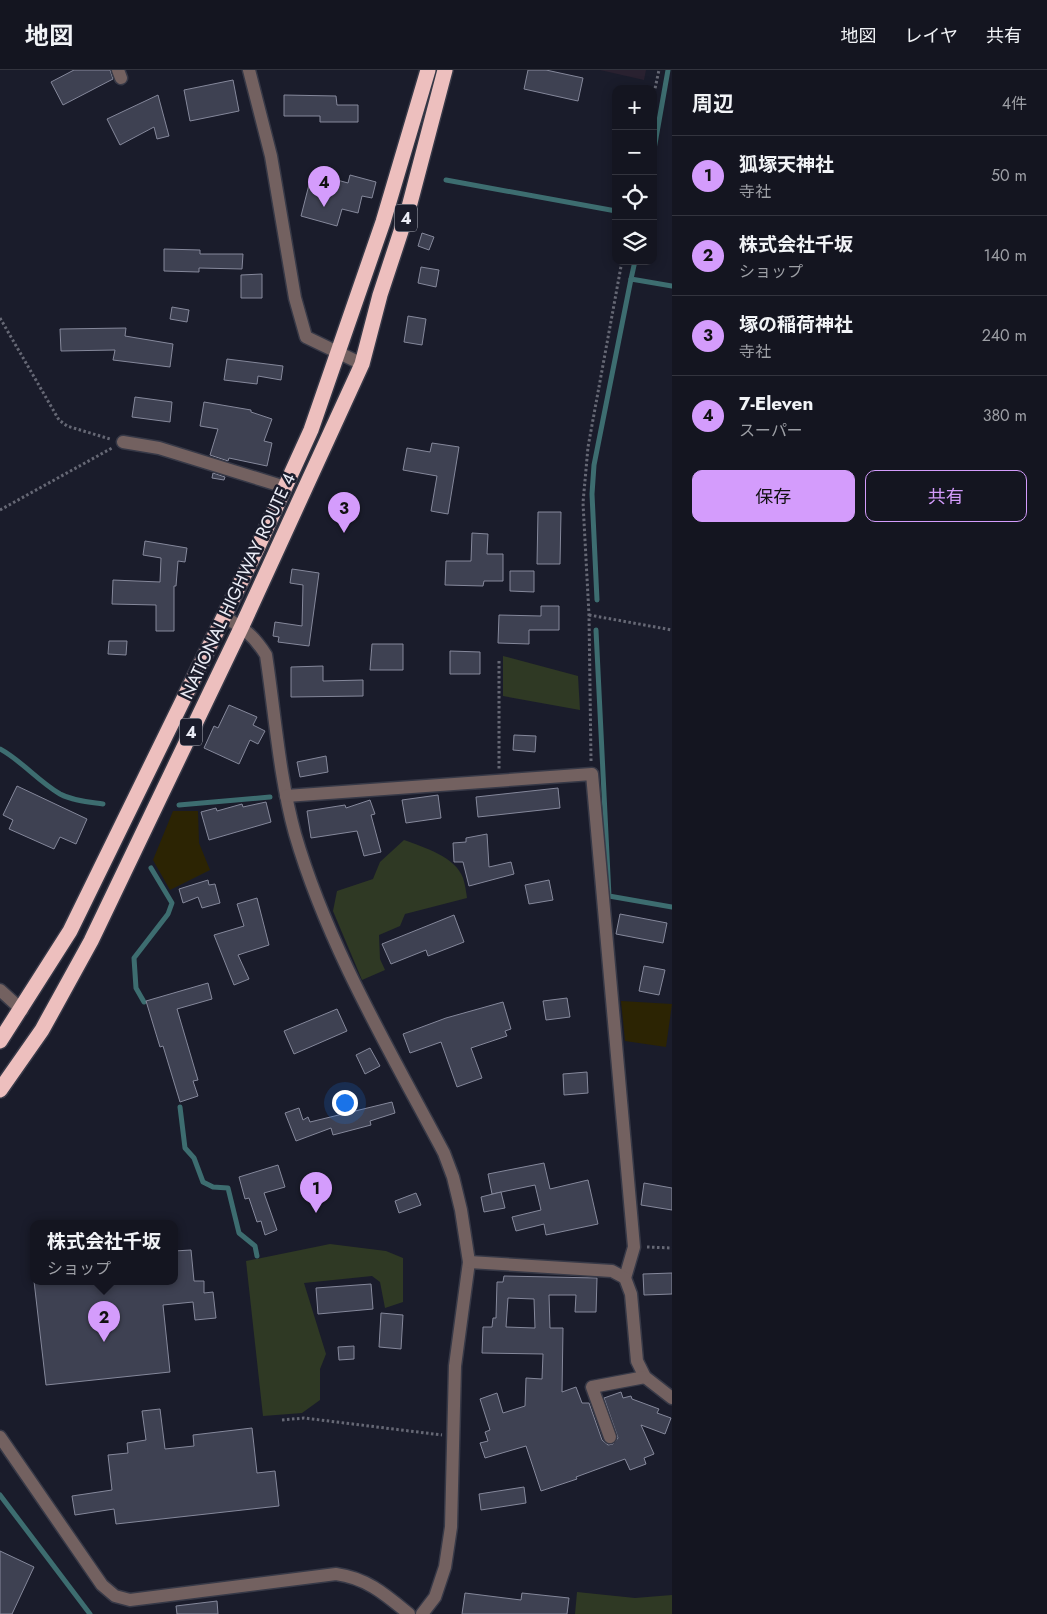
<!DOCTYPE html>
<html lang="ja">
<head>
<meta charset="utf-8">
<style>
  body { margin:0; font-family:Jost,"Noto Sans JP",sans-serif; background:#21222d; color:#f1f3f6 }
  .controls { position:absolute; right:15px; top:15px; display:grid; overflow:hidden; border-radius:10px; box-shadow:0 2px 12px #0003 }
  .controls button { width:45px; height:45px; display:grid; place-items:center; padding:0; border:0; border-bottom:1px solid #33343e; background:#141520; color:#f1f3f6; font:25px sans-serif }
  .you { position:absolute; left:344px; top:1032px; width:18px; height:18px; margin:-12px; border:4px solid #fff; border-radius:50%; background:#1a73e8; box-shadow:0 0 0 8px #1a73e833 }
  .badge { display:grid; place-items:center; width:32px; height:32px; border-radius:50%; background:#d49cfc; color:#111; font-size:16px; font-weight:700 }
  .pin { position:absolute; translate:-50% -41px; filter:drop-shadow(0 1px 2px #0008) }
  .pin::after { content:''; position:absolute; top:26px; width:18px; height:15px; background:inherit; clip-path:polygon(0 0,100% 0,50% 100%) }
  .popup { position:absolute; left:30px; top:1150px; width:148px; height:65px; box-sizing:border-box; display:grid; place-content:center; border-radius:10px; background:#141520; filter:drop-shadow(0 1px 4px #0005); font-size:16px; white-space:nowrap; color:#9d9fa5 }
  .popup b { font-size:19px; color:#f1f3f6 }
  .popup::after { content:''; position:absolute; left:50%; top:100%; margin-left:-10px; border:10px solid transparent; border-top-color:#141520 }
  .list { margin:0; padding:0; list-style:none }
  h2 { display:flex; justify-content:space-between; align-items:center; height:65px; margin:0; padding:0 20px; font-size:21px }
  h2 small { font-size:16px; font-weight:400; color:#9d9fa5 }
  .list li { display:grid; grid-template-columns:32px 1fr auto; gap:15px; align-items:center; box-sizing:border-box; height:80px; padding:0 20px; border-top:1px solid #33343e }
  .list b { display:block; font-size:19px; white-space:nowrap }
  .list p { margin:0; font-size:16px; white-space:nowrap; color:#9d9fa5 }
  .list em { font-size:16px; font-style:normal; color:#9d9fa5 }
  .actions { display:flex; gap:10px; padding:15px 20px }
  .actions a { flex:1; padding:11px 0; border:1px solid #d49cfc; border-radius:10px; text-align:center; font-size:18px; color:#d49cfc }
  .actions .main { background:#d49cfc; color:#111 }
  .icon { flex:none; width:28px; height:28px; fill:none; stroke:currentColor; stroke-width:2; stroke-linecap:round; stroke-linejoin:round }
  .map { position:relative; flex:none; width:672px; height:1544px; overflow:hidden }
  header { display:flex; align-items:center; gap:30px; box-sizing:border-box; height:70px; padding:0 25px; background:#141520; border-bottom:1px solid #33343e }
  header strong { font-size:24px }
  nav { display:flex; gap:28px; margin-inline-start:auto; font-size:18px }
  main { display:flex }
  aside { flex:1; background:#141520 }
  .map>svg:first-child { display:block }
</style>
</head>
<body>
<header>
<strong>地図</strong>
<nav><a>地図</a><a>レイヤ</a><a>共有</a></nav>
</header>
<main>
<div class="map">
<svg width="672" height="1544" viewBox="0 0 672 1544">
  <rect width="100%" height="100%" fill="#1a1c2b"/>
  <polygon fill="#292130" points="600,0 646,0 644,10"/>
  <g fill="#2f3924">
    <polygon points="503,586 578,606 580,640 503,626"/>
    <path d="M 404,770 C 423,777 456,787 463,808 C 465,814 466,821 467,828 L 405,844 L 400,856 L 379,865 L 380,889 L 385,900 L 362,910 L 333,841 L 337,821 L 373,809 L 380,792 Z"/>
    <polygon points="330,1174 386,1181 403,1188 403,1232 385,1238 380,1212 372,1206 304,1213 326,1284 320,1299 320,1330 302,1343 263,1346 246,1191"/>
    <polygon points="577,1522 635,1528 672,1525 672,1544 575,1544"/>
  </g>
  <g fill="#2c2403">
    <polygon points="173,741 198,741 199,773 210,800 170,820 153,790"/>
    <polygon points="621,931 672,934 666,977 625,971"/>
  </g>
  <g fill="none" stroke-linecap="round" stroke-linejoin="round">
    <g stroke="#3d6d70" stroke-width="5">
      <polyline points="653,85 668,0"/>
      <polyline points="446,110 616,141"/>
      <polyline points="635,191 631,209 672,216"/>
      <polyline points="597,530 592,424 594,395 631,209"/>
      <polyline points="596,560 609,826 672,837"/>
      <path d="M 0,679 C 22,691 38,711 60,724 C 73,731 89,732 103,734"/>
      <polyline points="179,735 270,727"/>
      <polyline points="144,932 136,918 134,888 168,844 172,833 151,798"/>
      <polyline points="180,1037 185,1078 194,1088 203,1112 213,1117 228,1118 239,1163 255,1176 257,1186"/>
      <polyline points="0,1425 90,1544"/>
    </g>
  </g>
  <g fill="#3e4152" stroke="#85889b" fill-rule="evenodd">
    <polygon points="74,0 110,0 113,9 63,35 51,12"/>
    <polygon points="528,0 546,0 583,8 578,31 524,19"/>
    <polygon points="233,10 239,41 190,51 184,20"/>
    <polygon points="158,25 169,66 157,69 154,57 120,75 107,49"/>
    <polygon points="284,25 336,26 337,35 358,35 358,52 320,52 320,46 284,46"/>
    <polygon points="312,103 348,113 350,105 376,112 372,128 362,126 358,143 342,139 337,156 301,146"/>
    <polygon points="422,163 434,167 429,180 418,176"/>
    <polygon points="164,179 200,180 200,184 243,184 242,199 199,198 199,202 164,201"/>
    <polygon points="421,197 439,200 436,217 418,213"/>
    <polygon points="262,204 262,228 241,228 241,205"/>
    <polygon points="172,237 189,240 187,252 170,249"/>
    <polygon points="408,246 426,249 422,275 404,272"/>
    <polygon points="126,258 125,266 173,274 170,297 113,290 115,280 61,281 60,259"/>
    <polygon points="227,289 283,296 281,310 258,306 257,314 224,310"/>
    <polygon points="135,327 172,332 170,352 132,347"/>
    <polygon points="204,332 251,340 251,342 272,349 264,371 272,373 267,396 229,388 228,391 210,385 218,359 200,356"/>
    <polygon points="432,373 459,377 448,444 431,441 437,406 403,400 407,378 430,382"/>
    <polygon points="213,403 225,407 224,410 212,408"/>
    <polygon points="538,442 561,442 560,494 537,494"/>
    <polygon points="472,463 488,464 487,484 503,484 503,511 484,511 483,516 445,515 446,491 471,491"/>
    <polygon points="145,471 187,478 185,492 178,491 176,516 174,516 174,561 156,561 156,535 112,534 113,510 160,512 161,488 143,485"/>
    <polygon points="292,499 319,503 309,576 278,572 279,567 273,566 275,552 302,556 303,515 290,513"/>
    <polygon points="510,501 534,501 534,522 510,521"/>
    <polygon points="541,536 559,536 559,560 529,560 529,574 498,573 499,545 541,546"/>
    <polygon points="109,571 127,571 126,585 108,584"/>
    <polygon points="372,574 403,574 403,600 370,600"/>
    <polygon points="450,581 480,582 480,604 450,604"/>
    <polygon points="323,596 323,611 363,610 363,626 291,627 291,597"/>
    <polygon points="229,635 257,647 253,655 265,661 258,674 250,670 239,694 204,678 214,656 218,658"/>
    <polygon points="514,665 536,666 535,682 513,680"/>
    <polygon points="326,686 328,702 300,707 297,692"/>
    <polygon points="17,716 87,749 76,774 60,767 54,779 9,759 13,750 3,745"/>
    <polygon points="558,718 560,738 478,747 476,727"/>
    <polygon points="438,725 441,748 406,753 402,730"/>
    <polygon points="370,730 375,744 371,745 381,782 364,786 357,761 311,768 307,741 345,735 346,738"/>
    <polygon points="266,732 271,752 209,770 201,742 216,738 217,741 242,734 243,737"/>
    <polygon points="487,764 489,797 511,792 514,804 469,816 463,792 454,792 453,773 466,772 466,768"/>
    <polygon points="208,810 209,815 215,814 220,833 202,838 198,827 183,833 179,819"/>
    <polygon points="549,810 553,830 529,834 525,815"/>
    <polygon points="257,828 269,875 238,885 249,909 234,915 214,865 244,856 237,834"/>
    <polygon points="620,844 667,853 663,873 616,864"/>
    <polygon points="454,845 464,872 428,886 426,880 391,894 382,874"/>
    <polygon points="644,896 665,900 659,925 639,921"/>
    <polygon points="208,913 212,929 177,939 198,1010 193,1011 198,1026 180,1032 163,976 160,977 146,931"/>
    <polygon points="567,928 570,947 546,950 543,931"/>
    <polygon points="503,932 511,959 505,961 507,966 471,978 482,1008 457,1017 441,972 410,983 403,964 446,948"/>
    <polygon points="337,939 347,961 294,984 284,961"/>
    <polygon points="370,978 380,996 365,1004 356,985"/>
    <polygon points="587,1002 588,1023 564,1025 563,1004"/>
    <polygon points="392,1032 395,1043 370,1051 371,1055 333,1065 331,1058 296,1071 285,1043 299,1038 303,1050 308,1047 310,1052"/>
    <polygon points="544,1093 550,1119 588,1110 598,1154 546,1165 544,1154 516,1161 512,1147 541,1140 535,1115 492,1124 488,1104"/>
    <polygon points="278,1095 285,1117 264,1123 277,1160 265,1165 261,1151 257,1152 249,1128 245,1129 239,1107"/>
    <polygon points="644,1113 672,1118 672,1140 641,1135"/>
    <polygon points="501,1122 505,1138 484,1142 481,1127"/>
    <polygon points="416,1123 421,1135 399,1143 395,1131"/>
    <polygon points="191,1180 194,1211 204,1211 204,1223 213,1222 216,1248 195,1250 193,1232 163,1235 170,1302 46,1315 34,1211 174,1211 174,1181"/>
    <polygon points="672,1203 672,1224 644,1225 643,1204"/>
    <path d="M 504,1206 L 597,1208 L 596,1242 L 575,1242 L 576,1225 L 549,1225 L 550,1258 L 563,1258 L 562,1322 L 576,1317 L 582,1333 L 589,1333 L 602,1370 L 608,1375 L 613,1374 L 618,1368 L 604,1328 L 621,1322 L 623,1328 L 631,1326 L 632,1329 L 659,1339 L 657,1343 L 671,1348 L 665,1364 L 641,1355 L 654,1384 L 644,1388 L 646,1394 L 630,1400 L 625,1389 L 576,1407 L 577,1409 L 541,1421 L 526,1376 L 485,1388 L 480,1373 L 488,1371 L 485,1362 L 490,1360 L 480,1329 L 497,1323 L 503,1343 L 525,1336 L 526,1308 L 542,1309 L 543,1284 L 482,1283 L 483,1257 L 492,1257 L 493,1248 L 496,1248 L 497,1212 L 503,1212 ZM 508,1228 L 534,1229 L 535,1258 L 506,1257 Z"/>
    <polygon points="371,1214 373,1239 318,1244 316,1218"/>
    <polygon points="381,1243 403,1245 401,1279 379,1277"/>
    <polygon points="354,1276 354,1289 339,1290 338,1277"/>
    <polygon points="160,1339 165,1379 194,1376 193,1365 252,1358 257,1403 275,1401 279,1436 116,1454 114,1439 75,1445 72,1426 112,1420 108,1385 128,1383 127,1373 146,1370 142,1341"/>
    <polygon points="524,1417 526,1433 481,1440 479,1424"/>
    <polygon points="0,1481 34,1497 12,1544 0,1544"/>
    <polygon points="465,1523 521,1530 522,1523 569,1528 567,1544 462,1544"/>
    <polygon points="217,1531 218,1544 177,1544 176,1536"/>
  </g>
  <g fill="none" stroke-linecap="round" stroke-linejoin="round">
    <defs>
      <g id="minor">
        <polyline points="118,0 121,8"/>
        <polyline points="249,0 271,86 295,228 306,267 362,294"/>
        <polyline points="123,372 159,378 285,417"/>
        <path d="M 224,547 C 243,557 254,566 266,585 C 275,644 279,706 295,764 C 328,877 389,979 444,1083 L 453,1107 L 461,1140 L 469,1192 L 455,1296 L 451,1457 L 445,1497 L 435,1527 L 422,1544"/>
        <polyline points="286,726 592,704 634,1177 625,1208"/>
        <polyline points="0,920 22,940"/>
        <polyline points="469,1192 612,1201 625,1208 631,1224 637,1291 645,1307 672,1328"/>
        <path d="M 0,1367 L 102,1515 L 115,1526 L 130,1530 L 336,1504 C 367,1508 386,1525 409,1544"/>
        <polyline points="610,1367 592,1317 645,1307"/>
      </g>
      <g id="highway">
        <polyline points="0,971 70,861 256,481 311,360 383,152 428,0"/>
        <polyline points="0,1020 42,960 91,871 242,556 362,294 380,225 409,137 445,0"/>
      </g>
    </defs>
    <use href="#minor" stroke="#373947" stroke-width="15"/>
    <use href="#highway" stroke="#373947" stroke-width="18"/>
    <g stroke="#666875" stroke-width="3" stroke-dasharray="2.5 2.5" stroke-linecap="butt">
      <polyline points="653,28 659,0"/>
      <polyline points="0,248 59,350 67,356 110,369"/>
      <polyline points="0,440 112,378"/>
      <polyline points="589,545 672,560"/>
      <polyline points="499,591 499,699"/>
      <polyline points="591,691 589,545 583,433 588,377 622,191"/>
      <polyline points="647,1177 672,1178"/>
      <polyline points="282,1350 304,1348 442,1365"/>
    </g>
    <use href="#minor" stroke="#736160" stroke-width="12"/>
    <use href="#highway" stroke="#edbfbe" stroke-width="15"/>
  </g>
  <g text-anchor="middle" stroke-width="5" stroke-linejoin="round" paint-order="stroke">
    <g fill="#1a1c2b" stroke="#acaeb9" stroke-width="1">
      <rect x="395" y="134.5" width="22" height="27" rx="4"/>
      <rect x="180" y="648.5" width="22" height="27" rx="4"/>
    </g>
    <g font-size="16" font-weight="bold" fill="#eaecf6">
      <text x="406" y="154">4</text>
      <text x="191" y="668">4</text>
    </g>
    <g font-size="18" fill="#eaecf6" stroke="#1a1c2b">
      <text transform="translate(238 516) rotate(-65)" y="6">NATIONAL HIGHWAY ROUTE 4</text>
    </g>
  </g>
</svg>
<div class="controls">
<button>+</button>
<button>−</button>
<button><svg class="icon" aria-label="locate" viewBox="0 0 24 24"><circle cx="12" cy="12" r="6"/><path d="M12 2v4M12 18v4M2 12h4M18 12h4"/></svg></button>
<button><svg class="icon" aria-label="layers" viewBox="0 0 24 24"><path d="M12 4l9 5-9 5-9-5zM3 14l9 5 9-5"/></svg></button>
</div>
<div class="you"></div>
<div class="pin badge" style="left:316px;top:1143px">1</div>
<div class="pin badge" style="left:104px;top:1272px">2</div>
<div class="popup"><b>株式会社千坂</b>ショップ</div>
<div class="pin badge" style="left:344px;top:463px">3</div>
<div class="pin badge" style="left:324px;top:137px">4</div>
</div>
<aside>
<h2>周辺<small>4件</small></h2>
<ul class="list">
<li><span class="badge">1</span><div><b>狐塚天神社</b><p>寺社</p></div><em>50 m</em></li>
<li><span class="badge">2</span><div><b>株式会社千坂</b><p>ショップ</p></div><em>140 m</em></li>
<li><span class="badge">3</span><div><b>塚の稲荷神社</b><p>寺社</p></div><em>240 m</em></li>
<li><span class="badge">4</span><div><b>7-Eleven</b><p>スーパー</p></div><em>380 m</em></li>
</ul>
<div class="actions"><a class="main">保存</a><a>共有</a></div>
</aside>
</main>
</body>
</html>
